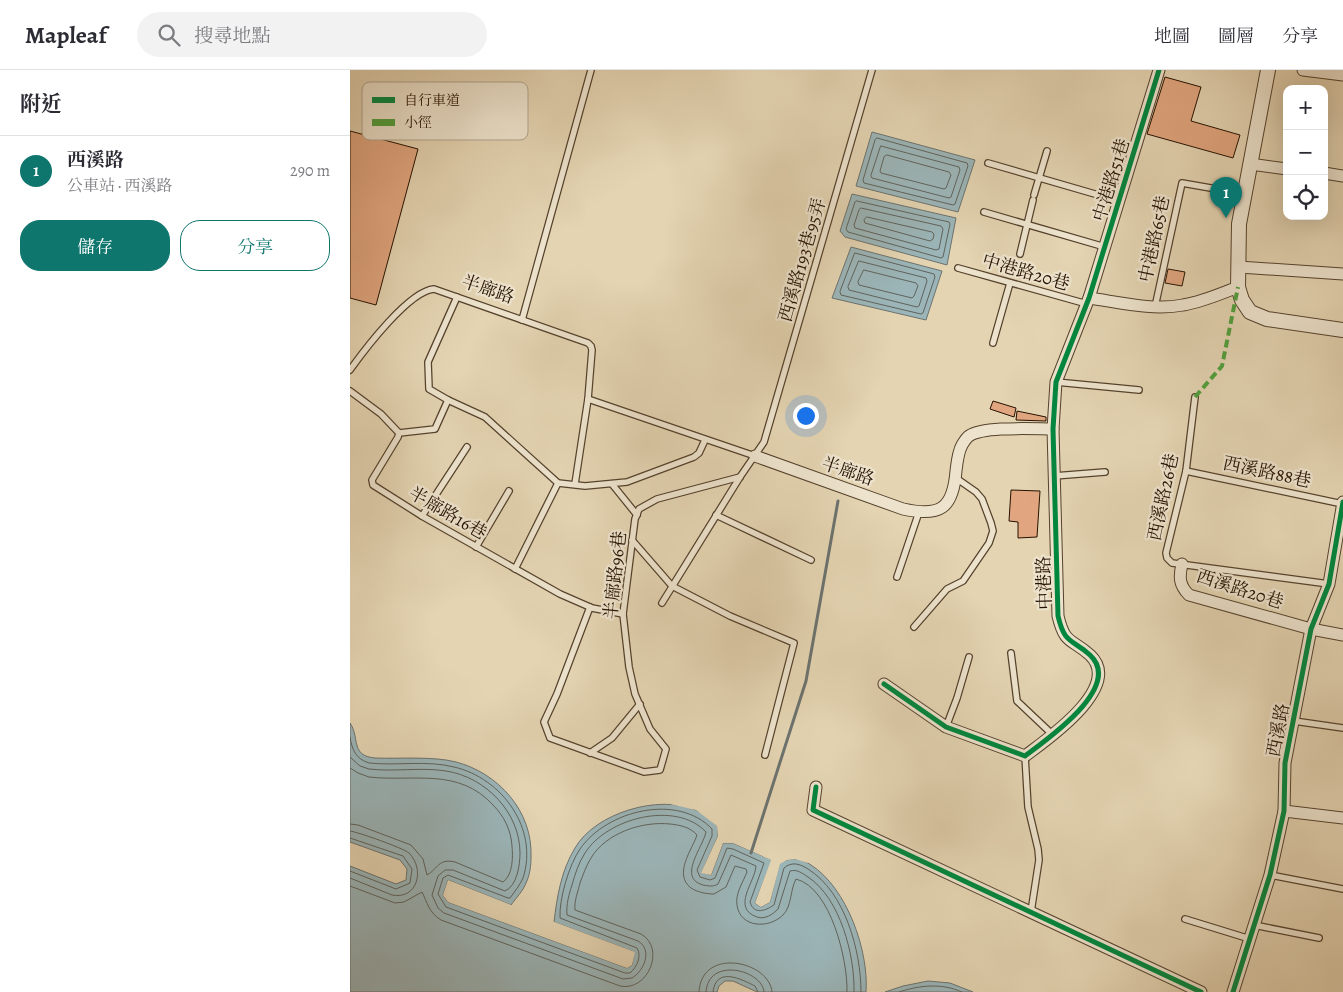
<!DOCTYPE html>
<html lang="zh-TW">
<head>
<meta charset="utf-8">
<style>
  body { margin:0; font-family:Alegreya,"Noto Serif TC",serif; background:#f2f2f3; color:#2b2b33 }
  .controls { position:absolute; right:15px; top:15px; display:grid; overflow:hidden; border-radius:10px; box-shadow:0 5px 20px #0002 }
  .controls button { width:45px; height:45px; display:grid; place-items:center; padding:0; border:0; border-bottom:1px solid #e1e1e2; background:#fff; color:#2b2b33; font:25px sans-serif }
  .you { position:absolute; left:455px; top:345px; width:18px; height:18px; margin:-12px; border:4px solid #fff; border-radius:50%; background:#1a73e8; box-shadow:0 0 0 8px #1a73e833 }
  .badge { display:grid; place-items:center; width:32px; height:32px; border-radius:50%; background:#0f766e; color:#fff; font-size:16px; font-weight:700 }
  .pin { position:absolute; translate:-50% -41px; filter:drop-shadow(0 1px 2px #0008) }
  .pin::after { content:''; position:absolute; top:26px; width:18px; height:15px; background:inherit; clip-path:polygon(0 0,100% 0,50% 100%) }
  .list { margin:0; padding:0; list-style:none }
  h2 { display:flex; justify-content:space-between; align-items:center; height:65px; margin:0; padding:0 20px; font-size:21px }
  h2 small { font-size:16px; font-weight:400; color:#7c7c81 }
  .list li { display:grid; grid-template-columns:32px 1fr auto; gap:15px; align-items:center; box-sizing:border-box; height:70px; padding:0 20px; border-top:1px solid #e1e1e2 }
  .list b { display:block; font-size:19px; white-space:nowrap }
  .list p { margin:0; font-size:16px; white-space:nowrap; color:#7c7c81 }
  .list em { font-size:16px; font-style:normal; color:#7c7c81 }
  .actions { display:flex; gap:10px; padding:15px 20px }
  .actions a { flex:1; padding:11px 0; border:1px solid #0f766e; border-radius:20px; text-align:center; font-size:18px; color:#0f766e }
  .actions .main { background:#0f766e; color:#fff }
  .icon { flex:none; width:28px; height:28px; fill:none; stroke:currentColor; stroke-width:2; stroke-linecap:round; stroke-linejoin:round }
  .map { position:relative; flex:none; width:993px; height:922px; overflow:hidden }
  header { display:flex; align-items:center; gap:30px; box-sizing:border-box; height:70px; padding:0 25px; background:#fff; border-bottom:1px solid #e1e1e2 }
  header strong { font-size:24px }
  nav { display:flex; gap:28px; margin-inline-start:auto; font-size:18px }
  .search { width:350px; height:45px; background:#f2f2f3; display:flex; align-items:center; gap:12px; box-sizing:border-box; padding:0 18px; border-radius:28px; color:#7c7c81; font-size:19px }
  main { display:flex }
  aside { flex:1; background:#fff }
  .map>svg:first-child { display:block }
</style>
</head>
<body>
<header>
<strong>Mapleaf</strong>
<div class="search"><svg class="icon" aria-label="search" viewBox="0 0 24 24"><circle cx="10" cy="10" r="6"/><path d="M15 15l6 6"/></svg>搜尋地點</div>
<nav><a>地圖</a><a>圖層</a><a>分享</a></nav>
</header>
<main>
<aside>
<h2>附近<small></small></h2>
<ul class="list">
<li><span class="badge">1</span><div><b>西溪路</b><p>公車站 · 西溪路</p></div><em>290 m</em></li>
</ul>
<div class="actions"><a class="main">儲存</a><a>分享</a></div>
</aside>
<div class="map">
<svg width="993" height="922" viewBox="0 0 993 922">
  <rect width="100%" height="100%" fill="#e4d4b2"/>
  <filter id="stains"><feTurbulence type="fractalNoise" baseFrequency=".004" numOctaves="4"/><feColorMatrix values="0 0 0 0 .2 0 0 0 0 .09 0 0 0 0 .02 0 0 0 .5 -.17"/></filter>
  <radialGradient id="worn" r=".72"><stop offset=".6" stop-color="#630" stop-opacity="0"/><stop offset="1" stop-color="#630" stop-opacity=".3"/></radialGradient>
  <g fill="#9bb5b8" stroke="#6c736f">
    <polygon points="522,62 625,90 608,142 506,116"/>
    <polygon points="502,124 606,148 597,195 495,167 490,161"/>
    <polygon points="501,177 592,201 576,250 482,228"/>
    <path d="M 0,653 C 10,667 0,686 25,688 C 49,689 83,686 106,692 C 148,703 183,741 181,787 C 181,795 180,805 176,813 C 173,821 166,828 161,835 L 98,810 L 93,825 L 98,832 L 277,898 L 282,895 L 284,882 L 204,852 C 207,827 211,801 225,778 C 245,743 309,724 346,740 C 353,743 361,751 368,756 L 368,766 L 352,802 L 361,805 L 373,773 L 383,773 L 422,790 L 405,833 L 411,837 L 420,832 L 429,794 C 441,786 450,788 461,795 C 497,818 519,881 516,922 L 407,922 L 383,911 L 375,911 L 369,916 L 367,922 L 0,922 L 0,796 L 46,814 L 56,810 L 57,799 L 50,790 L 0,772 Z"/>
    <polygon points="578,911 600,913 623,922 535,922 553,916"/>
  </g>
  <g fill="#e4d4b2">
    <polygon points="311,732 327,733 347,738 370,754 370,767 355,801 360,802 372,771 384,771 423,788 424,791 408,832 411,834 417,830 428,792 436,788 445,786 459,791 458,793 445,789 437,790 430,794 420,832 411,837 405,833 421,790 383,773 373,773 361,805 351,803 368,766 367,756 346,740"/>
    <polygon points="98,810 164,836 160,838 99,813 96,824 99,830 277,895 280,893 282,883 203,854 202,851 285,882 282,895 277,898 98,832 93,825"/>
  </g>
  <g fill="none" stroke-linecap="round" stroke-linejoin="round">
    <g stroke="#60635c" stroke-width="1">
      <polygon points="527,68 617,93 618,96 605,134 603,135 514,113 513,110 525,70"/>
      <polygon points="531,76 609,97 610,100 601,127 599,128 522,108 521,106"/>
      <polygon points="537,85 599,102 601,105 596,118 594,119 531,103 530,101 534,87"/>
      <polygon points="507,131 599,152 600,154 593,187 591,188 498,162 496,159 505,132"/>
      <polygon points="511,138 591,156 593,159 589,179 586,180 505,158 504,155 509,140"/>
      <polygon points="517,147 582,162 584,164 583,169 580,171 515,153 514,150"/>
      <polygon points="505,183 584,204 585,207 573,243 571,244 491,225 490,222"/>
      <polygon points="509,191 576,208 577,211 569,236 567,237 499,220 498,217"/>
      <polygon points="514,200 566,213 568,216 564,226 562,228 509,215 508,212"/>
      <path d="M 0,667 C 2,680 6,689 19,693 C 47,696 77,690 104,697 C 152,708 189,759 173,808 C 170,815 165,821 160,828 L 158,828 L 98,805 L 93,808 L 88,824 L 96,837 L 275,903 L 280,903 C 287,897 292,886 287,878 L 210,848 C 209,829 219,795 230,779 C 257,740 328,723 362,759 L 362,766 L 347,800 L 350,807 L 360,810 L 365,808 L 377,778 L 383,779 L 414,793 L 400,832 C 404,845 415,841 424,835 L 434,798 C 442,791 450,794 458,799 C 495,822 511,881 511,922"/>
      <path d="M 0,687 L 10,696 L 19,699 C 44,702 71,697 96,701 C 136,707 170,743 170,783 C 170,795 167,816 155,821 L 103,800 L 95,800 L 88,806 L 82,825 L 88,838 L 94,843 L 273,909 L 282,908 C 294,901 303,880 288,871 L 217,845 C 216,835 219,824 222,815 C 225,804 229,792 235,783 C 257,748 326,730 356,762 C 353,777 327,808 353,815 C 359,816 363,817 368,814 L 381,785 L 406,796 C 405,812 381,838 407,847 C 415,850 423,844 428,839 L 440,801 C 447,799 452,803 458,807 C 490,828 505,885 504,922"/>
      <path d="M 0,698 L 8,703 L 19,707 C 64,712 108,697 143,735 C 154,746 161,760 162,776 C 163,787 163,805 153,812 L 105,792 C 88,788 88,799 77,805 L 73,789 L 61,775 L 8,755 L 0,754"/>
      <path d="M 0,761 C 8,762 53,778 59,783 C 75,799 68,830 42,825 L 0,808"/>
      <polyline points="0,768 53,786 62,799 60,813 46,819 0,801"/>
      <path d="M 0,816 L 45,833 L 54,832 L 72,822 C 77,832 79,843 91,850 L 270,916 C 298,922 316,878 291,864 L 225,840 C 224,831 228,822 230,813 C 233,805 236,796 241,788 C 256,763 292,751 320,754 C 330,755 340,757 347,765 C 342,780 323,804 341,818 C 347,822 356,824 364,824 L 376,817 L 385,796 L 396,799 L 397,802 C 393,812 385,824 387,835 C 390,858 419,859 433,845 C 442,836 440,820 446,809 C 481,818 498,891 497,922"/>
      <path d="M 349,922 C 351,876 420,891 422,922"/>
      <path d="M 356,922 C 358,886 413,900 414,922"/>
      <path d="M 363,922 C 366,896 391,909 405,916 L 408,922"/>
      <path d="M 549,922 C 570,915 592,913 612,922"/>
    </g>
    <polyline stroke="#6c736f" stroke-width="3" points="401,783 456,611 488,431"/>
  </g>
  <g fill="#e1a67f" stroke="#251101">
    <polygon points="815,7 851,17 841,51 890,65 883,88 797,64"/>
    <polygon points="0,61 68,79 26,235 0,228"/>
    <polygon points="818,199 835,202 832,216 815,213"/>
    <polygon points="643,331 666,338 664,347 640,339"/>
    <polygon points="667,341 696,347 696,351 666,350"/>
    <polygon points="661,420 690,421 687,467 668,468 668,452 659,451"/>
  </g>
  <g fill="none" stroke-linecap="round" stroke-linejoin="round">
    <defs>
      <g id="service">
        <polyline points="638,93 769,131"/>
        <polyline points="684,125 697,81"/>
        <polyline points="634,142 755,177"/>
        <polyline points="670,184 683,130"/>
        <polyline points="608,198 737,234"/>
        <polyline points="107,227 78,292 79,319 98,330 135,347 208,413 235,416 277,412 344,387 349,383 355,370"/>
        <polyline points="805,237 832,113 895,124"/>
        <polyline points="172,250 241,0"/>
        <polyline points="643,273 660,213"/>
        <path d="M 0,300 C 15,279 59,221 84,219 L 238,273 L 241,276 L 242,280 L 238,329 L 225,414"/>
        <polyline points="706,312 789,320"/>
        <polyline points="0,321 31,344 49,363"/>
        <polyline points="845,327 836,401 816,483 817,488 822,493 979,514"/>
        <polyline points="238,329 405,386"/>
        <polyline points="49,363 48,367 22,410 23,415 72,446 210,524 242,538 273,544"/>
        <polyline points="49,363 85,359 98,330"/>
        <polyline points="836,401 993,434"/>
        <polyline points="704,406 755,402"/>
        <polyline points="262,414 287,445"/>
        <polyline points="366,445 461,490"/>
        <polyline points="72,446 117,377"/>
        <polyline points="282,470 322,516 380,546 444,573 415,685"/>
        <polyline points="126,477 159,421"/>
        <polyline points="165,499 208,413"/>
        <polyline points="547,507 569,442"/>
        <polyline points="312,533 390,407 414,372 522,0"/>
        <polyline points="240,537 207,624 194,652 200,668 294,702 310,700 316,679 300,659 285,624 279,597 273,544 285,449 289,439 307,429 390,407"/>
        <polyline points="564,557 597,519 613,511 639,473 643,461 641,453 632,429 626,422 606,408"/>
        <polyline points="661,583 667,631 703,665"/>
        <polyline points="944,651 993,658"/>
        <polyline points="596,657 607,628 619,587"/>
        <polyline points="240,683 262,668 290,634"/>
        <polyline points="675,686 678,737 688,779 689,790 681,842"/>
        <polyline points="920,805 993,819"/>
        <polyline points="835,849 900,869"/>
        <polyline points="904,855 969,868"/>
      </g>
      <g id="minor">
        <polyline points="953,0 993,5"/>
        <polyline points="900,94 937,99"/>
        <polyline points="974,103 993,106"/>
        <polyline points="889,197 993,204"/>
        <path d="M 739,228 C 768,232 803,241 833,235 C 852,232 870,224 888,217"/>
        <path d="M 405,386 L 553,439 C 590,447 603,439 606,401 C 607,392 608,382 612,375 C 614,372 616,368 619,366 C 634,356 683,359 703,359"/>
        <path d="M 832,494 C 829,507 829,515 839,525 L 961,559 L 993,565"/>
        <path d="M 534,614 L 596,657 L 675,686 C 696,670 774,617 740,585 C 721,568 715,575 708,546 L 703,359 L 706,312 L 739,228 L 809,0"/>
        <polyline points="466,717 463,740 851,922"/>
        <polyline points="934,741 993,748"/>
        <polyline points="883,922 920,805 934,741 935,693 961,559 979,514 993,432"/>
      </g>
      <polyline id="tertiary" points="918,0 889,154 888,217 892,230 900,242 917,249 993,260"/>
    </defs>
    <use href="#service" stroke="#55422d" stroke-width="8"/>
    <use href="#minor" stroke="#55422d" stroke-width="13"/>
    <use href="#tertiary" stroke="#55422d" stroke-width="16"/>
    <use href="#service" stroke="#ede3cd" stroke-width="5.5"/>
    <use href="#minor" stroke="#ede3cd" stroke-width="11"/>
    <use href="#tertiary" stroke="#ede3cd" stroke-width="14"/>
    <polyline stroke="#50a03c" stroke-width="4" stroke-dasharray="8 4" stroke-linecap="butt" points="845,327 872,296 888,217"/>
    <defs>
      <g id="cycleway">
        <path d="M 534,614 L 596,657 L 675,686 C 696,670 774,617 740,585 C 721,568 715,575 708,546 L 703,359 L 706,312 L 739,228 L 809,0"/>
        <polyline points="466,717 463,740 851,922"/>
        <polyline points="883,922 920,805 934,741 935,693 961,559 979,514 993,432"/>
      </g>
    </defs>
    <use href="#cycleway" stroke="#ede3cd" stroke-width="8"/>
    <use href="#cycleway" stroke="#00873e" stroke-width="5"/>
  </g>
  <g text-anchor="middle" stroke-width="4.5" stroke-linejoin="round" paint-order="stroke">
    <g font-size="18" fill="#251101" stroke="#ede3cd">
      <text transform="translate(761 110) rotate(-73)" y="6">中港路51巷</text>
      <text transform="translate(804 169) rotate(-78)" y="6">中港路65巷</text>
      <text transform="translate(452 190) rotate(-74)" y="6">西溪路193巷95弄</text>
      <text transform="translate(676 202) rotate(16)" y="6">中港路20巷</text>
      <text transform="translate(138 219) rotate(19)" y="6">半廍路</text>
      <text transform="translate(498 401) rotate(19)" y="6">半廍路</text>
      <text transform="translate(917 402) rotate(12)" y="6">西溪路88巷</text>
      <text transform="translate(813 427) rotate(-78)" y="6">西溪路26巷</text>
      <text transform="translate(98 443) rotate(30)" y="6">半廍路16巷</text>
      <text transform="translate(265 505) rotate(-84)" y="6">半廍路96巷</text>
      <text transform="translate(694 513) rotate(-92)" y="6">中港路</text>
      <text transform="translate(890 519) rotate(18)" y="6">西溪路20巷</text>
      <text transform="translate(928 660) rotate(-79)" y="6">西溪路</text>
    </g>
  </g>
  <rect x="12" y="12" width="166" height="58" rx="8" fill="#ede3cd" stroke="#b1a490" stroke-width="1"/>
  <rect x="22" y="27" width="23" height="6" fill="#00873e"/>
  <rect x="22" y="49" width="23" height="7" fill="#50a03c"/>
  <g font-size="14" fill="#251101">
    <text x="54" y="35">自行車道</text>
    <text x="54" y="57">小徑</text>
  </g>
  <rect width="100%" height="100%" filter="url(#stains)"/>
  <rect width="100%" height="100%" fill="url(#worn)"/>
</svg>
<div class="controls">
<button>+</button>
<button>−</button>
<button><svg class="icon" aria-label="locate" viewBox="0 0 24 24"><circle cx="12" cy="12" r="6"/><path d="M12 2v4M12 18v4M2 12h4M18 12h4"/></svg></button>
</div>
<div class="you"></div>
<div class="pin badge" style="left:876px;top:148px">1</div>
</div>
</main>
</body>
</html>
